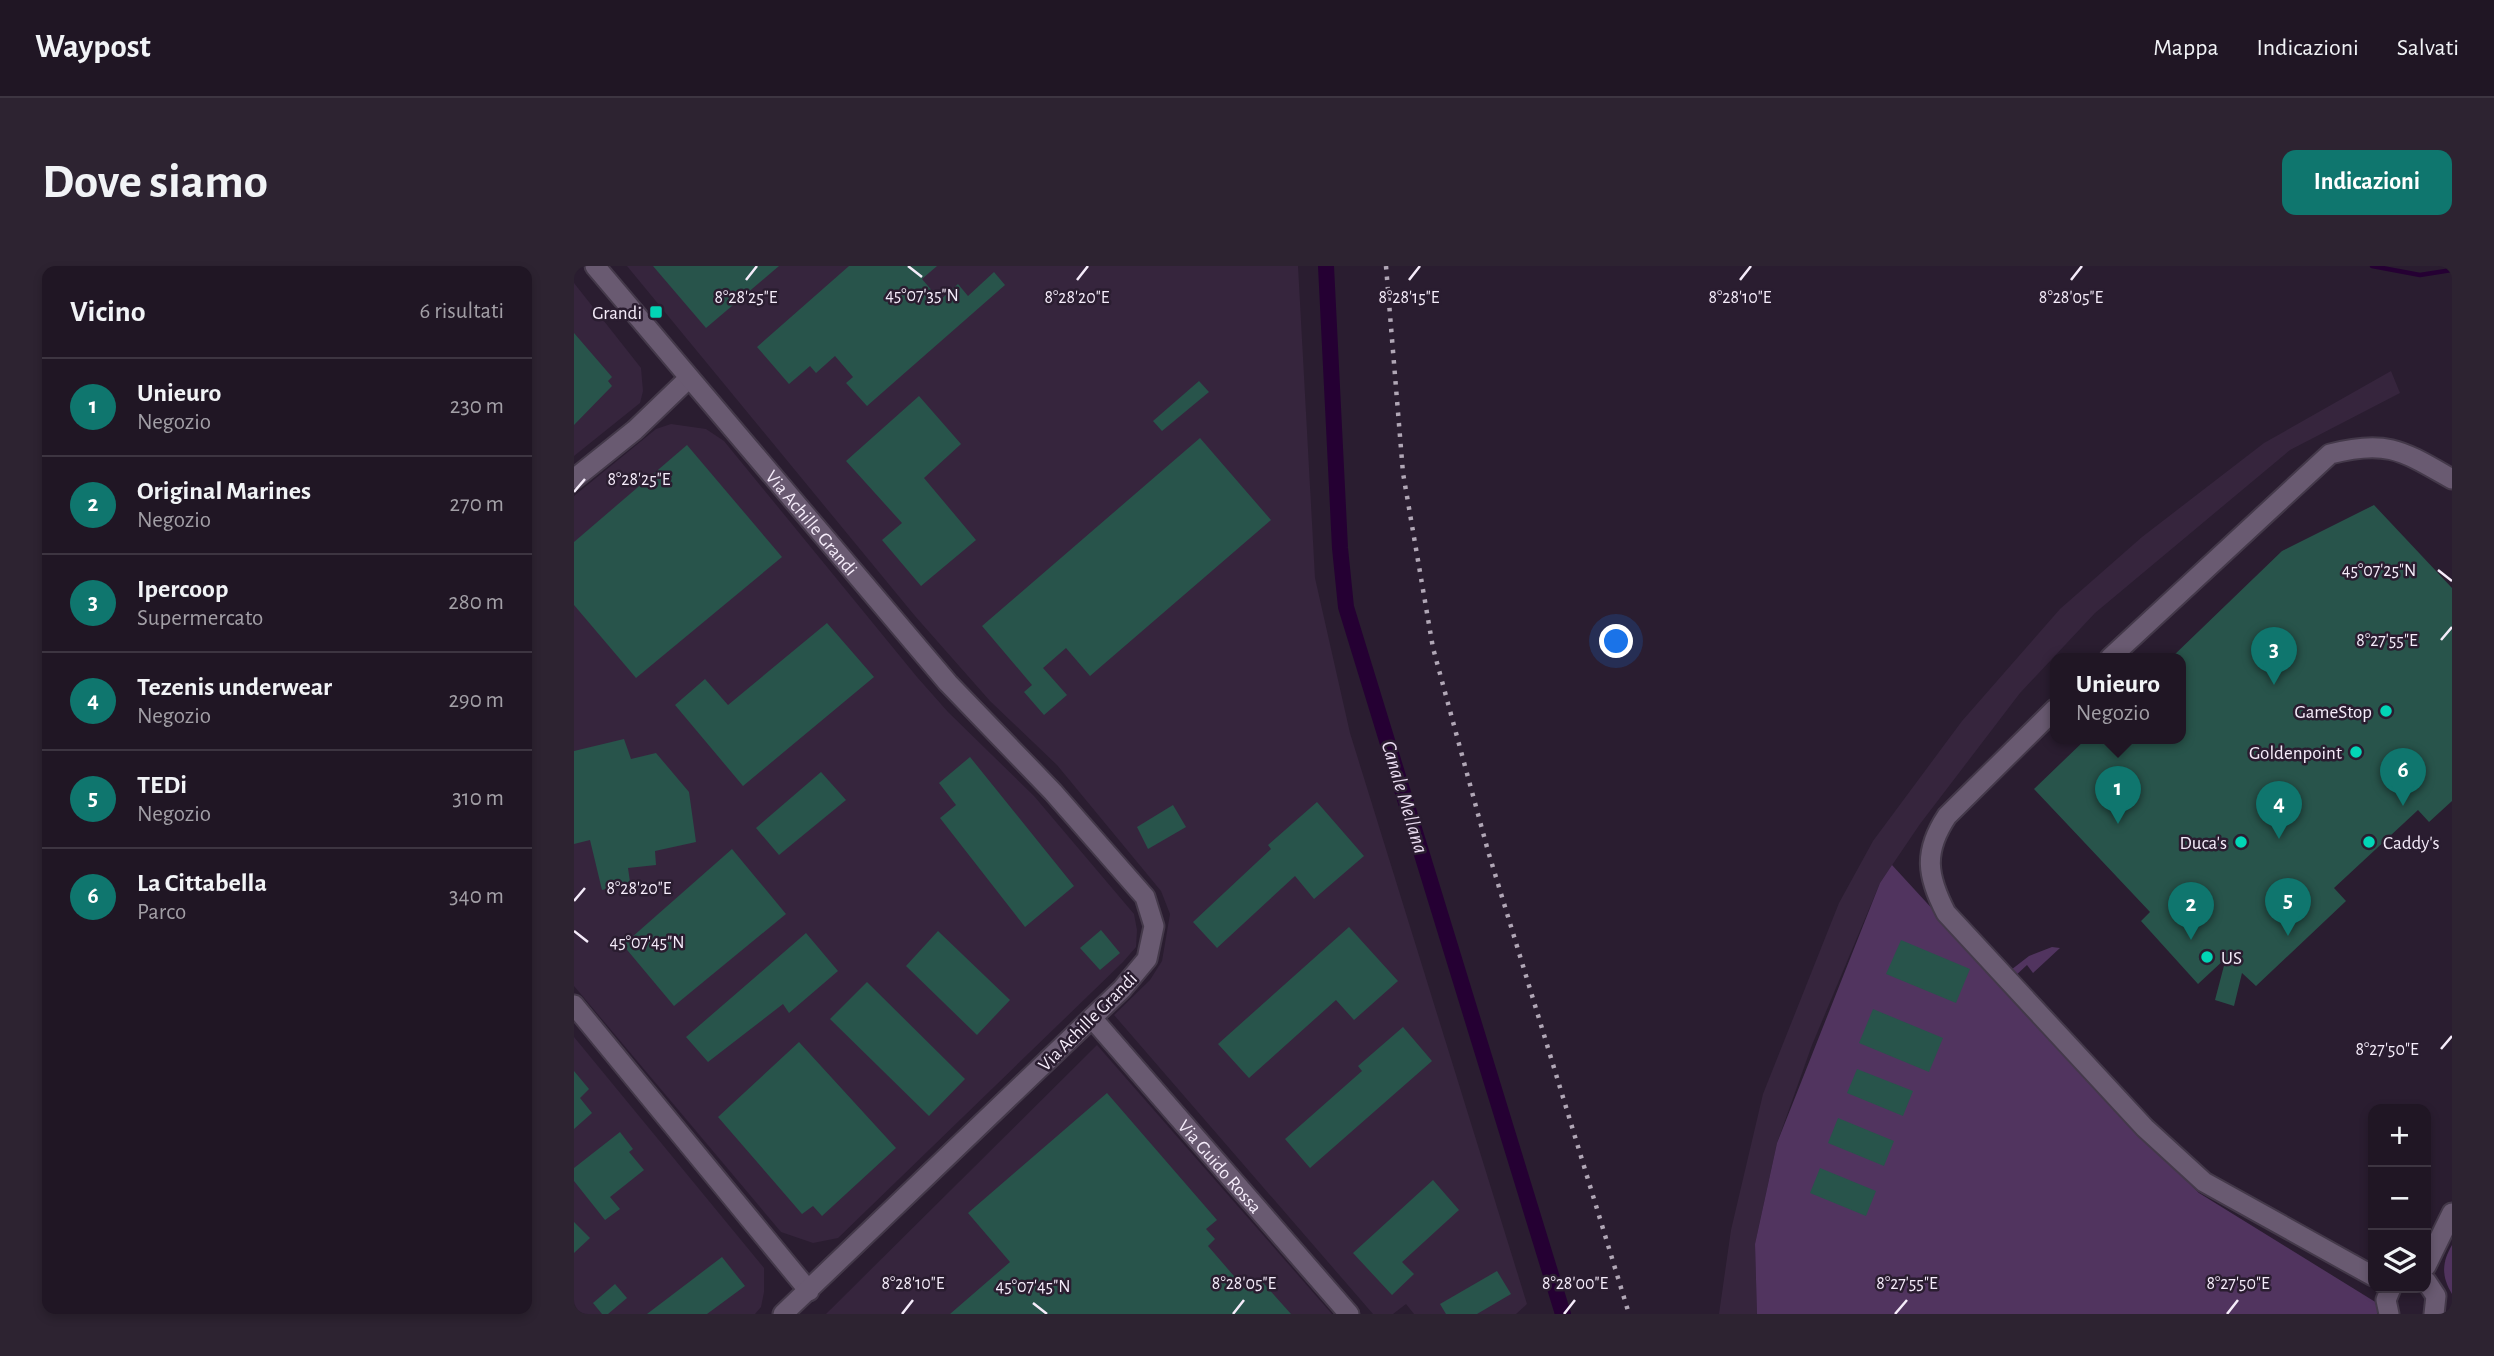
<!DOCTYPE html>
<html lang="it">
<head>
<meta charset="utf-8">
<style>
  body { margin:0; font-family:"Alegreya Sans",sans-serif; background:#2d2331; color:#f1f3f6 }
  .controls { position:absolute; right:21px; bottom:21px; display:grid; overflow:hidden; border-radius:14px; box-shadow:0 4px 10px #0003 }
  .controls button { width:63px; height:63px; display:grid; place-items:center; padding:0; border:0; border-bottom:2px solid #3d3541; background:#201624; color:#f1f3f6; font:35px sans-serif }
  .you { position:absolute; left:1043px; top:376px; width:24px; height:24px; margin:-18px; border:5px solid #fff; border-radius:50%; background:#1a73e8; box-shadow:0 0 0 10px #1a73e833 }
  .badge { display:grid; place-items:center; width:46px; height:46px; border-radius:50%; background:#0f766e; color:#fff; font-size:23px; font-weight:700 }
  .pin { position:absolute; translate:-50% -58px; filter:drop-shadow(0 2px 4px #0008) }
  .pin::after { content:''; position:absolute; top:37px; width:24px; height:21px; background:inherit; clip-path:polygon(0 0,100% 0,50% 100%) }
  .popup { position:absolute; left:1476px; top:387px; width:136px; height:91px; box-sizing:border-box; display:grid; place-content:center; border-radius:14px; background:#201624; filter:drop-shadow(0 2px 5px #0005); font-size:23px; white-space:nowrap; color:#a29fa6 }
  .popup b { font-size:26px; color:#f1f3f6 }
  .popup::after { content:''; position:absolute; left:50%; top:100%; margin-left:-14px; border:14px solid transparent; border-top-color:#201624 }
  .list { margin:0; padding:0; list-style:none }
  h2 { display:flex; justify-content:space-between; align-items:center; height:91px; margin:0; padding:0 28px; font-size:30px }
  h2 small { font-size:23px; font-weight:400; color:#a29fa6 }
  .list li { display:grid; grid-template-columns:46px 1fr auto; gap:21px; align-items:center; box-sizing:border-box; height:98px; padding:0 28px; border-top:2px solid #3d3541 }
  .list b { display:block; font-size:26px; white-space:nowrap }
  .list p { margin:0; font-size:23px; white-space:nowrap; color:#a29fa6 }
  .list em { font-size:23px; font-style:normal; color:#a29fa6 }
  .icon { flex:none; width:38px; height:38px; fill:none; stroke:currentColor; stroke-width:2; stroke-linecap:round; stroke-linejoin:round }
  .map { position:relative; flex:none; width:1878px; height:1048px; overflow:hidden; border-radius:14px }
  header { display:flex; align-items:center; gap:42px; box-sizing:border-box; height:98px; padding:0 35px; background:#201624; border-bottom:2px solid #3d3541 }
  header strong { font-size:33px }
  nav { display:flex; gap:38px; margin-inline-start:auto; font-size:24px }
  .intro { display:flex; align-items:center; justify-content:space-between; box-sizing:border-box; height:168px; padding:0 42px }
  h1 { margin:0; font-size:49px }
  .button { padding:18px 32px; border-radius:14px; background:#0f766e; color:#fff; font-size:24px; font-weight:700 }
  main { display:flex; gap:42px; padding:0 42px }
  aside { flex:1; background:#201624; border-radius:14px; box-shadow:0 4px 10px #0003 }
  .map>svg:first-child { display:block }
</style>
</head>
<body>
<header>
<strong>Waypost</strong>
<nav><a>Mappa</a><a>Indicazioni</a><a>Salvati</a></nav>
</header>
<div class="intro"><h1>Dove siamo</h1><a class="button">Indicazioni</a></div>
<main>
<aside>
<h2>Vicino<small>6 risultati</small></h2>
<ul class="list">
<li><span class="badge">1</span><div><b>Unieuro</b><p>Negozio</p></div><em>230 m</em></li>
<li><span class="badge">2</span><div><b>Original Marines</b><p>Negozio</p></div><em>270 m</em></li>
<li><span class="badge">3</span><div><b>Ipercoop</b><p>Supermercato</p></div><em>280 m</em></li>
<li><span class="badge">4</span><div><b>Tezenis underwear</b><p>Negozio</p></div><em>290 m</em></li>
<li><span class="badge">5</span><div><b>TEDi</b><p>Negozio</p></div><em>310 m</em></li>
<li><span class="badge">6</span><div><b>La Cittabella</b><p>Parco</p></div><em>340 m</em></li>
</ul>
</aside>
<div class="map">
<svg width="1878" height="1048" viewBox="0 0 1878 1048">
  <rect width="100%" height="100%" fill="#2a1d30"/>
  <g fill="#36253d">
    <polygon points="53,0 724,0 741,312 776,467 953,1038 942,1048 840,1048 832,1038 819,1048 799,1048 540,749 576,714 588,695 596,648 587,625 483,499 416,435 341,350"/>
    <polygon points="0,17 67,102 69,125 66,137 0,190"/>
    <polygon points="1817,105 1826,127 1716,184 1521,347 1446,427 1346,558 1306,617 1238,779 1203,877 1181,978 1183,1048 1145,1048 1157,964 1189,828 1265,637 1299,575 1388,455 1486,343 1568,271 1690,177"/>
    <polygon points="97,158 132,163 150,175 343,411 374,446 460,530 560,648 563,664 562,681 549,696 264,972 239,977 207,966 0,720 0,230 82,163"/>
    <polygon points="0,771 190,1002 190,1026 187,1041 181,1048 0,1048"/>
    <polygon points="523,779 758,1048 252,1048"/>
  </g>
  <g fill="#51345f">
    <polygon points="1318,599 1565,868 1625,927 1803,1037 1803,1048 1183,1048 1181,978 1203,877 1306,617"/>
    <polygon points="1478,681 1486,682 1459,707 1453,699 1439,712 1433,707 1455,690"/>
    <path d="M 1878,979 L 1878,1028 C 1867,1010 1868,996 1878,979 Z"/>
  </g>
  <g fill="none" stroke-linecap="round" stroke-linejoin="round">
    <polyline stroke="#250033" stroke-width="4.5" points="1798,0 1846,9 1878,4"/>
    <polyline stroke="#250033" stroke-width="16" points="752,0 766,282 772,341 989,1048"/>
  </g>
  <g fill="#28544b">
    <polygon points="79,0 205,0 132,62"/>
    <polygon points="275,0 363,0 348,13 366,34 384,18 394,30 420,6 431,19 293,140 272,117 279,111 261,90 242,107 236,100 215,118 183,81"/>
    <polygon points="0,67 38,111 34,115 38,120 0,159"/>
    <polygon points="625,115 635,126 588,165 579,155"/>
    <polygon points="345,130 387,178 350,212 402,274 347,320 308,274 328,257 272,195"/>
    <polygon points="626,172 697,254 516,410 492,382 469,402 493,429 470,449 450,426 458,419 408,360"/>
    <polygon points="113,179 208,291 62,412 0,339 0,276"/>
    <polygon points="1800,239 1878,322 1878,535 1855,556 1844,544 1760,622 1772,635 1682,720 1668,707 1660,740 1641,734 1652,692 1624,718 1567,655 1576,646 1460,523 1513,472 1607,472 1607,392 1597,392 1708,285"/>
    <polygon points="253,357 300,411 169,520 101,439 131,413 154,439"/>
    <polygon points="50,473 57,493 82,487 115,526 122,576 81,585 82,599 54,602 56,616 28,624 16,574 0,578 0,485"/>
    <polygon points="396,491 500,620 451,661 366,552 382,539 365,517"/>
    <polygon points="247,506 272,534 205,589 182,562"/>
    <polygon points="743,536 790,590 740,633 721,610 643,682 619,656 697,583 694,579"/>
    <polygon points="599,539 612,561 574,583 563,561"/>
    <polygon points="158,583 212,648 100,740 49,679"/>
    <polygon points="775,661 824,715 780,754 762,734 675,812 644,778"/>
    <polygon points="527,664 546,687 526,704 506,682"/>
    <polygon points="364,665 436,734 403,769 332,700"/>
    <polygon points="232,667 264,705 215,747 209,738 134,796 112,771"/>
    <polygon points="1327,674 1396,703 1382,737 1312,708"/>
    <polygon points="293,716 391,813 355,850 256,753"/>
    <polygon points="1299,743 1369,772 1355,806 1285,777"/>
    <polygon points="829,761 858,795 736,902 711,873 788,805 784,800"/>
    <polygon points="225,776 322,882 248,950 239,940 228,948 144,851"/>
    <polygon points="1283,803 1339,825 1329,850 1273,827"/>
    <polygon points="0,805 15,823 6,832 18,847 0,863"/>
    <polygon points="533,827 643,954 632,963 641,973 634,980 672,1024 685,1012 717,1048 376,1048 436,996 394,947"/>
    <polygon points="1264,852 1320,875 1310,900 1254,877"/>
    <polygon points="46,866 59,883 55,886 70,904 36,931 46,943 31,954 0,915 0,902"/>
    <polygon points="1246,902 1302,925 1292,950 1236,927"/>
    <polygon points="859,914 885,944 828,996 840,1008 818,1029 779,987"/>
    <polygon points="0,956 16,972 0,987"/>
    <polygon points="148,991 171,1020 133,1048 73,1048"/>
    <polygon points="923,1005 937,1028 903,1048 872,1048 866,1038"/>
    <polygon points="41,1018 53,1032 34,1048 28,1048 19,1037"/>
  </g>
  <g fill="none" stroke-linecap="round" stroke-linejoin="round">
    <defs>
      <g id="minor">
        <polyline points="0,213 61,164 114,113"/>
        <path d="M 1536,392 L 1756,188 C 1813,173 1829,185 1878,213"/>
        <path d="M 1481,443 L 1373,550 C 1349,586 1353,610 1372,647 L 1571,862 L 1630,916 L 1799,1010"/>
        <polyline points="0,739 235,1025"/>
        <path id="s1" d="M 518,752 L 775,1048"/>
        <polyline points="1852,1000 1878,947"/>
        <polyline points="1852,1015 1862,1030 1860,1048"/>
        <polyline points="1815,1048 1812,1034 1817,1022"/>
      </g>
      <g id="tertiary">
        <path id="s2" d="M 21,0 L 374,417 L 479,526 L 571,631 L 580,660 L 573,693 L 548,723 L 209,1048"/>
      </g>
    </defs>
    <use href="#minor" stroke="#44394a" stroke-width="23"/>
    <use href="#tertiary" stroke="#44394a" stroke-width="23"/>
    <use href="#minor" stroke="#695a71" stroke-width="19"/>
    <use href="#tertiary" stroke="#695a71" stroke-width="19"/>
    <polyline stroke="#b1a7b6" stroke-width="4.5" stroke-dasharray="3.5 7" stroke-linecap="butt" points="812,0 829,207 859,382 914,585 1055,1048"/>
  </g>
  <path fill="none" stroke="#f5ecfa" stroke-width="2.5" d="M 334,0 L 348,11M 172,14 L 183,0M 503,14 L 514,0M 835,14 L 846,0M 1166,14 L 1177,0M 1497,14 L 1508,0M 0,226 L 11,213M 1864,304 L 1878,315M 1867,374 L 1878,361M 0,635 L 11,622M 0,665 L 14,676M 1867,783 L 1878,770M 459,1037 L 473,1048M 328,1048 L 339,1034M 659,1048 L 670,1034M 990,1048 L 1001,1034M 1321,1048 L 1333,1034M 1653,1048 L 1664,1034"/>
  <g fill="#02d5b6" stroke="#2a1d30" stroke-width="2.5">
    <rect x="75" y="39" width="14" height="14" rx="3.5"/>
    <circle cx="1812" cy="445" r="7"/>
    <circle cx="1782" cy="486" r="7"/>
    <circle cx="1667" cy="576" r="7"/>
    <circle cx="1795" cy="576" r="7"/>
    <circle cx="1633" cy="691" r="7"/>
  </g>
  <g text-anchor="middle" stroke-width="5" stroke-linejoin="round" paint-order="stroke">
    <g font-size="19" fill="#f5ecfa" stroke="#2a1d30" text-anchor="end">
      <text x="68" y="53">Grandi</text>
      <text x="1798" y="452">GameStop</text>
      <text x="1768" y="493">Goldenpoint</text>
      <text x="1653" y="583">Duca's</text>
      <text x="1809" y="583" text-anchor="start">Caddy's</text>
      <text x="1647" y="698" text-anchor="start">US</text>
    </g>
    <g font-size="19" fill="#f5ecfa" stroke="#2a1d30">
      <text dy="7" stroke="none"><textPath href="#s2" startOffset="336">Via Achille Grandi</textPath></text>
      <text transform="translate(513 755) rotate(-45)" y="7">Via Achille Grandi</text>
      <text dy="7" stroke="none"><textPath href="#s1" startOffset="196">Via Guido Rossa</textPath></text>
    </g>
    <g font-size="21" font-style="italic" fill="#eadcf1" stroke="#2a1d30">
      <text transform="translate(831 531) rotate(73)" y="7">Canale Mellana</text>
    </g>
  </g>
  <g font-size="18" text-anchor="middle" fill="#f5ecfa" stroke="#2a1d30" stroke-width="5" stroke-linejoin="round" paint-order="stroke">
    <text x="348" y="35">45°07'35"N</text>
    <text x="172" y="37">8°28'25"E</text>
    <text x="503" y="37">8°28'20"E</text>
    <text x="835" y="37">8°28'15"E</text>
    <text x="1166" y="37">8°28'10"E</text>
    <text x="1497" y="37">8°28'05"E</text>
    <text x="65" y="219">8°28'25"E</text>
    <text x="1805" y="310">45°07'25"N</text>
    <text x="1813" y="380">8°27'55"E</text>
    <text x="65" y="628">8°28'20"E</text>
    <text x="73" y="682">45°07'45"N</text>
    <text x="1813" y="789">8°27'50"E</text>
    <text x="339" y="1023">8°28'10"E</text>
    <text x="670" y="1023">8°28'05"E</text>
    <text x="1001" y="1023">8°28'00"E</text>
    <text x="1333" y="1023">8°27'55"E</text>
    <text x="1664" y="1023">8°27'50"E</text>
    <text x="459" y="1026">45°07'45"N</text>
  </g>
</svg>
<div class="controls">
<button>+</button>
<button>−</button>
<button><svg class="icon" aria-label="layers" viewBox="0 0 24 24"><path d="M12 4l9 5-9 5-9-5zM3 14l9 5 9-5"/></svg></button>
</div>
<div class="you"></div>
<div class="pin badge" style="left:1544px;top:558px">1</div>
<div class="popup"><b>Unieuro</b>Negozio</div>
<div class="pin badge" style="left:1617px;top:674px">2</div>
<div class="pin badge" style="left:1700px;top:419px">3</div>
<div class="pin badge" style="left:1705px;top:573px">4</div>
<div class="pin badge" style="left:1714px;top:670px">5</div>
<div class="pin badge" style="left:1829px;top:540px">6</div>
</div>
</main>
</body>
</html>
